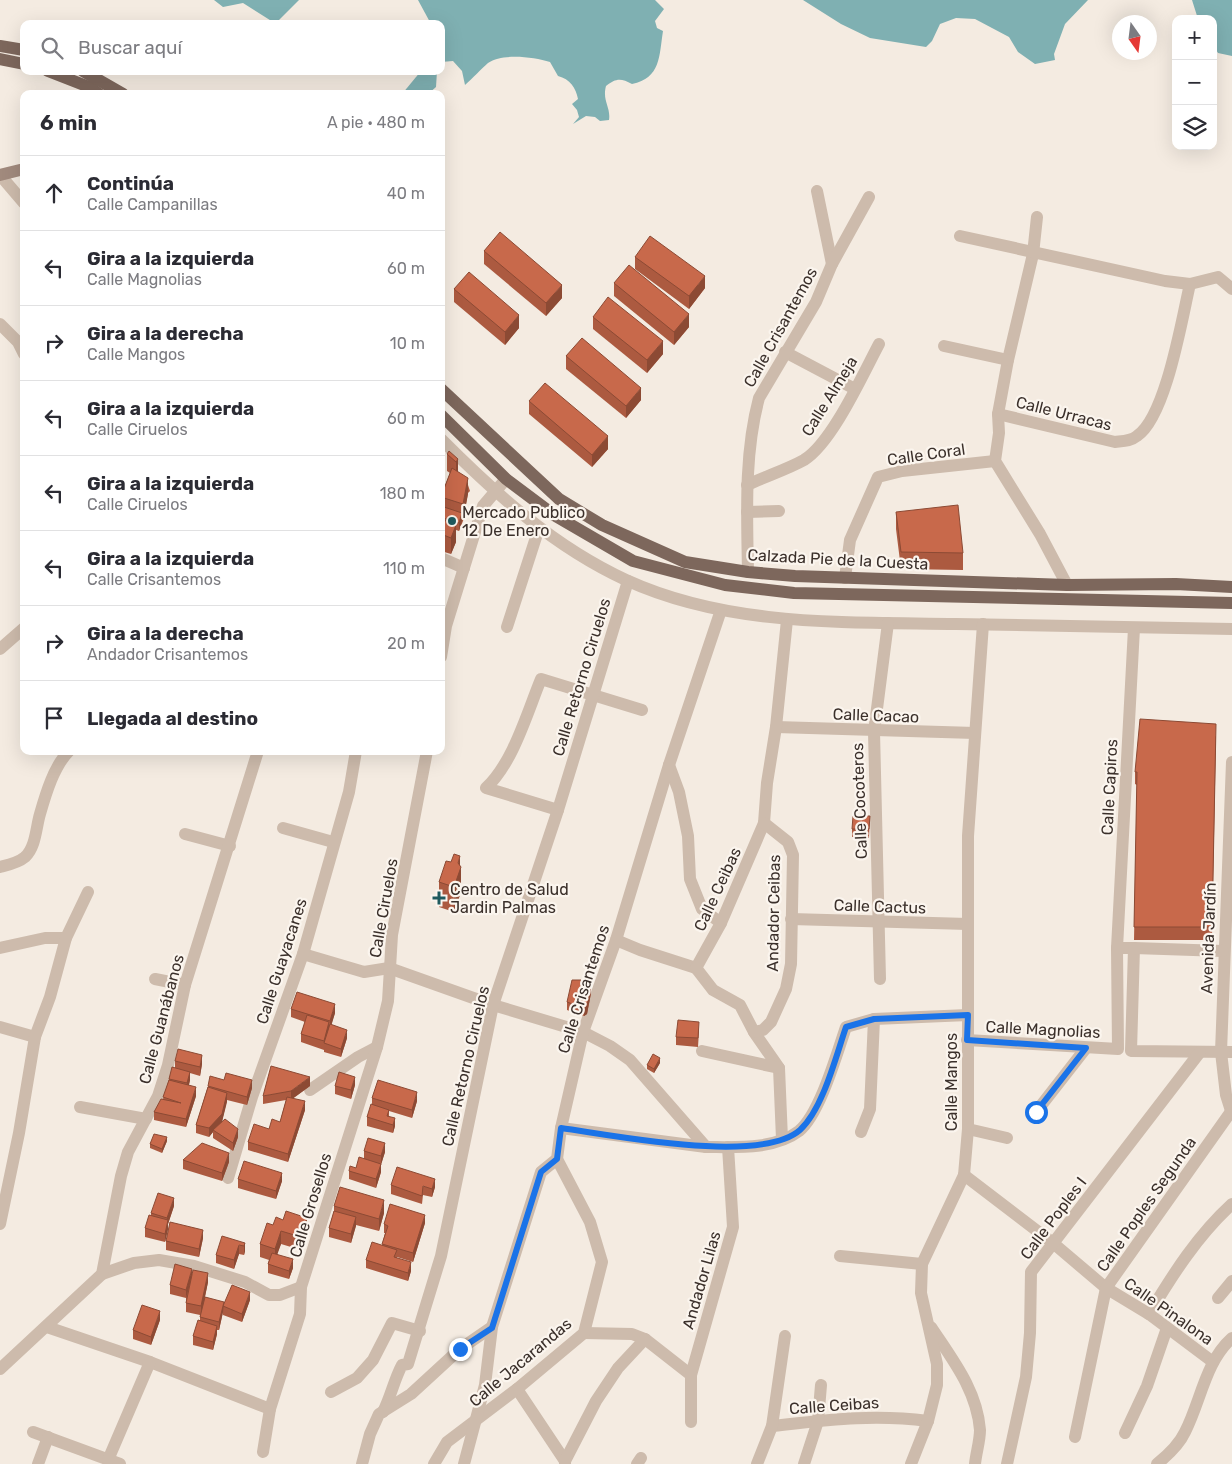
<!DOCTYPE html>
<html lang="es">
<head>
<meta charset="utf-8">
<style>
  body { margin:0; font-family:Rubik,sans-serif; background:#f7f7f7; color:#2b2b33 }
  .controls { position:absolute; right:15px; top:15px; display:grid; overflow:hidden; border-radius:10px; box-shadow:0 5px 20px #0002 }
  .controls button { width:45px; height:45px; display:grid; place-items:center; padding:0; border:0; border-bottom:1px solid #e1e1e2; background:#fff; color:#2b2b33; font:25px sans-serif }
  .compass { position:absolute; left:1112px; top:15px; width:45px; height:45px; border-radius:50%; background:#fff; box-shadow:0 5px 20px #0002; rotate:166deg }
  .stop { position:absolute; width:15px; height:15px; margin:-11px; border:4px solid #1a73e8; border-radius:50%; background:#fff }
  .stop.end { background:#1a73e8; border-color:#fff; box-shadow:0 1px 5px #0008 }
  .list { margin:0; padding:0; list-style:none }
  h2 { display:flex; justify-content:space-between; align-items:center; height:65px; margin:0; padding:0 20px; font-size:21px }
  h2 small { font-size:16px; font-weight:400; color:#7c7c81 }
  .list li { display:grid; grid-template-columns:32px 1fr auto; gap:15px; align-items:center; box-sizing:border-box; height:75px; padding:0 20px; border-top:1px solid #e1e1e2 }
  .list b { display:block; font-size:19px; white-space:nowrap }
  .list p { margin:0; font-size:16px; white-space:nowrap; color:#7c7c81 }
  .list em { font-size:16px; font-style:normal; color:#7c7c81 }
  .icon { flex:none; width:28px; height:28px; fill:none; stroke:currentColor; stroke-width:2; stroke-linecap:round; stroke-linejoin:round }
  .map { position:relative; flex:none; width:1232px; height:1464px; overflow:hidden }
  .search { position:absolute; background:#fff; box-shadow:0 5px 20px #0002; left:20px; top:20px; width:425px; height:55px; display:flex; align-items:center; gap:12px; box-sizing:border-box; padding:0 18px; border-radius:10px; color:#7c7c81; font-size:19px }
  .panel { position:absolute; background:#fff; box-shadow:0 5px 20px #0002; left:20px; top:90px; width:425px; height:665px; border-radius:10px }
  .map>svg:first-child { display:block }
</style>
</head>
<body>
<div class="map">
<svg width="1232" height="1464" viewBox="0 0 1232 1464">
  <rect width="100%" height="100%" fill="#f4ebe1"/>
  <g fill="#7fb0b2">
    <polygon points="214,0 299,0 279,20 273,22 243,3 223,7"/>
    <path d="M 418,0 L 655,0 L 664,9 L 655,21 L 657,28 L 663,31 C 659,56 661,78 632,84 C 621,78 616,78 606,86 C 602,101 611,107 609,120 L 600,121 L 595,117 L 586,116 L 573,124 L 579,117 L 577,110 L 572,104 L 578,99 C 576,88 570,79 558,76 L 550,62 C 533,57 503,53 488,63 C 481,69 473,78 465,85 L 462,71 L 453,61 L 441,62 L 441,24 L 431,24 Z"/>
    <polygon points="803,0 1088,0 1065,24 1054,54 1055,60 1035,64 1018,52 1009,37 975,19 956,18 940,24 932,41 926,47 870,38 841,24"/>
    <polygon points="1192,0 1232,0 1232,56 1218,53 1213,45 1213,19 1198,19"/>
    <polygon points="421,71 437,71 436,87 428,94 402,94"/>
  </g>
  <g fill="none" stroke-linecap="round" stroke-linejoin="round">
    <g stroke="#cdbbac" stroke-width="12">
      <polyline points="0,175 24,203"/>
      <polyline points="817,191 832,264"/>
      <polyline points="1037,217 1033,254 1008,360 998,414 999,433 995,461 1040,534 1067,585"/>
      <polyline points="960,236 1165,281 1190,284 1218,277 1232,289"/>
      <polyline points="0,324 18,342 24,354"/>
      <polyline points="944,346 1008,360"/>
      <polyline points="785,352 855,389"/>
      <path d="M 998,414 L 1115,442 C 1123,441 1131,441 1137,436 C 1166,417 1182,318 1190,284"/>
      <path d="M 441,439 C 497,495 553,546 626,580 C 729,627 845,622 956,624 C 1048,626 1140,628 1232,629"/>
      <path d="M 747,485 C 766,476 786,470 804,460 C 832,443 863,374 879,344"/>
      <polyline points="747,512 779,511"/>
      <polyline points="441,558 464,568"/>
      <path d="M 748,572 C 747,515 744,454 759,398 L 816,302 L 832,264 L 869,197"/>
      <polyline points="845,578 850,540 878,477 902,471 995,461"/>
      <polyline points="507,627 539,528"/>
      <polyline points="0,649 24,628"/>
      <polyline points="441,657 446,626 483,506 506,479"/>
      <polyline points="776,727 975,733"/>
      <polyline points="1232,762 1221,1052 1226,1095 1232,1114"/>
      <polyline points="669,765 679,792 688,836 690,879 702,909 721,923"/>
      <path d="M 558,810 L 486,788 C 513,763 527,713 541,679 L 642,710"/>
      <polyline points="283,828 333,842"/>
      <polyline points="185,834 230,846"/>
      <path d="M 0,867 C 8,865 18,863 25,857 C 36,847 36,827 40,814 C 46,793 54,766 69,751"/>
      <polyline points="791,919 968,924"/>
      <polyline points="616,940 640,950 696,968"/>
      <polyline points="0,948 45,938 66,938"/>
      <polyline points="1117,948 1134,948 1131,1051 1232,1052"/>
      <polyline points="1134,948 1223,951"/>
      <path d="M 303,954 L 364,972 L 389,968 L 493,1005 L 583,1032 L 610,1046 L 630,1060 L 706,1147 C 735,1147 774,1150 799,1131 C 820,1114 837,1053 846,1027 L 874,1019 L 968,1015"/>
      <polyline points="696,968 721,923 764,823 767,783 776,727 787,620"/>
      <polyline points="696,968 713,990 740,1005 754,1032 779,1068 782,1139"/>
      <polyline points="155,979 185,985"/>
      <polyline points="880,979 874,732 888,623"/>
      <polyline points="0,1027 35,1037"/>
      <polyline points="754,1032 763,1030 771,1022 786,989 791,964 793,855 788,842 764,823"/>
      <polyline points="967,1040 1118,1049 1117,948 1134,628"/>
      <polyline points="702,1051 779,1068"/>
      <polyline points="310,1090 358,1057 377,1047"/>
      <polyline points="80,1107 146,1119"/>
      <polyline points="1036,1112 1086,1048"/>
      <polyline points="561,1128 706,1147"/>
      <polyline points="968,1129 1007,1138"/>
      <polyline points="861,1132 870,1109 874,1019"/>
      <polyline points="964,1175 1053,1243 1106,1288 1149,1314 1213,1362"/>
      <polyline points="228,1178 252,1097 303,954 349,792 356,751"/>
      <polyline points="0,1224 19,1133 35,1037 50,997 66,938 88,892"/>
      <polyline points="840,1256 922,1264"/>
      <polyline points="102,1274 134,1263 159,1260 194,1266 245,1282 269,1295 280,1295 301,1287"/>
      <polyline points="1218,1298 1232,1281"/>
      <path d="M 1149,1314 C 1173,1274 1198,1235 1232,1204"/>
      <polyline points="47,1327 150,1362 270,1409"/>
      <path d="M 931,1327 C 952,1359 977,1390 980,1430 C 980,1441 976,1453 975,1464"/>
      <polyline points="584,1333 632,1334 645,1339 691,1375"/>
      <polyline points="0,1369 102,1274 121,1176 128,1152 158,1096 168,1065 185,985 258,751"/>
      <polyline points="517,1389 565,1461 565,1464"/>
      <polyline points="331,1392 357,1378 373,1360 392,1323 420,1331"/>
      <path d="M 383,1412 C 391,1396 394,1380 402,1365 L 408,1364 L 441,1256 L 493,1005 L 558,810 L 628,581"/>
      <polyline points="691,1422 691,1375 733,1227 728,1147"/>
      <path d="M 772,1426 C 828,1420 872,1414 928,1421"/>
      <polyline points="33,1432 120,1464"/>
      <polyline points="1125,1433 1147,1386 1167,1328"/>
      <polyline points="1075,1437 1106,1288 1230,1113"/>
      <polyline points="263,1452 270,1409 300,1314 301,1287 377,1047 388,1001 392,935 427,751"/>
      <polyline points="108,1460 150,1362"/>
      <polyline points="565,1461 596,1401 618,1368 645,1339"/>
      <polyline points="38,1464 48,1437"/>
      <polyline points="362,1464 370,1434 379,1414 411,1394 460,1349 492,1327"/>
      <polyline points="434,1464 447,1442 517,1389 584,1333 602,1262 590,1222 557,1159"/>
      <polyline points="464,1464 485,1385 492,1327 541,1172 557,1159 561,1128 583,1032 616,940 669,765 721,610"/>
      <polyline points="637,1464 641,1458"/>
      <polyline points="757,1464 772,1426 785,1336"/>
      <polyline points="804,1464 818,1421 821,1385"/>
      <polyline points="911,1464 928,1421 937,1385 937,1364 921,1293 922,1264 964,1175 968,1129 968,836 983,624"/>
      <polyline points="1007,1464 1026,1377 1030,1333 1031,1272 1200,1052"/>
      <path d="M 1157,1464 C 1168,1455 1179,1445 1185,1432 C 1201,1401 1205,1362 1232,1338"/>
    </g>
    <polyline stroke="#a18a7d" stroke-width="12" points="0,175 24,169"/>
    <g stroke="#7d675c" stroke-width="12">
      <polyline points="0,46 24,50"/>
      <polyline points="0,59 24,64"/>
      <polyline points="48,71 89,87 99,94"/>
      <polyline points="83,71 123,94"/>
      <polyline points="441,389 559,499 602,525 685,562 748,572 795,576 1067,585 1176,584 1232,587"/>
      <polyline points="441,415 506,479 554,515 633,561 725,585 794,593 1232,603"/>
    </g>
  </g>
  <g fill="#ac5a40">
    <polygon points="484,251 562,298 546,316 484,264"/>
    <polygon points="635,257 705,288 689,309 635,269"/>
    <polygon points="614,283 689,327 674,345 614,296"/>
    <polygon points="454,289 519,328 505,345 454,302"/>
    <polygon points="593,317 663,354 647,373 593,329"/>
    <polygon points="566,356 641,400 626,418 566,369"/>
    <polygon points="529,401 608,449 592,467 529,414"/>
    <polygon points="447,454 458,459 458,472 468,485 470,491 468,493 463,521 459,531 456,530 456,542 451,554 441,551 441,487 443,491 450,473 447,471"/>
    <polygon points="896,512 963,553 963,570 901,569 896,529"/>
    <polygon points="1216,736 1212,940 1134,940 1137,785 1135,784 1135,772"/>
    <polygon points="870,816 869,838 852,837 852,829"/>
    <polygon points="460,866 461,892 454,912 439,907 439,882"/>
    <polygon points="582,983 591,993 587,1014 584,1016 567,1010 567,1002"/>
    <polygon points="291,1009 335,1013 331,1025 347,1038 341,1057 324,1052 324,1048 324,1050 301,1042 301,1034 305,1022 291,1017"/>
    <polygon points="699,1031 698,1047 676,1045 676,1037"/>
    <polygon points="175,1061 202,1064 200,1076 190,1073 190,1080 189,1085 196,1096 186,1127 154,1120 154,1112 163,1099 169,1079 175,1068"/>
    <polygon points="660,1063 654,1073 647,1069 647,1065"/>
    <polygon points="355,1085 351,1099 335,1094 335,1086"/>
    <polygon points="208,1086 252,1088 247,1105 227,1100 222,1121 238,1137 233,1151 213,1138 213,1132 209,1137 196,1133 196,1125"/>
    <polygon points="310,1086 293,1098 305,1110 288,1162 248,1150 248,1142 280,1122 286,1100 263,1104 263,1096"/>
    <polygon points="372,1098 417,1101 412,1118 389,1111 389,1116 395,1126 393,1133 367,1126 367,1117 372,1105"/>
    <polygon points="167,1141 162,1153 150,1148 150,1144"/>
    <polygon points="364,1151 385,1152 381,1164 381,1172 376,1188 349,1179 349,1171 356,1168 364,1159"/>
    <polygon points="183,1160 229,1162 222,1181 183,1169"/>
    <polygon points="238,1179 282,1181 276,1199 238,1188"/>
    <polygon points="391,1185 435,1187 432,1197 423,1195 422,1204 391,1194"/>
    <polygon points="174,1206 168,1224 168,1229 165,1242 145,1237 145,1228 151,1215 151,1213"/>
    <polygon points="334,1206 384,1213 379,1231 356,1225 351,1243 329,1237 329,1228 334,1211"/>
    <polygon points="283,1220 307,1230 301,1250 281,1244 277,1254 293,1268 289,1279 268,1273 268,1264 269,1260 260,1257 260,1244 273,1225"/>
    <polygon points="425,1223 413,1262 397,1257 397,1258 411,1271 408,1281 366,1268 366,1260 382,1245 385,1233 384,1233 384,1224"/>
    <polygon points="203,1238 199,1257 166,1250 166,1241"/>
    <polygon points="245,1243 245,1251 244,1255 239,1254 234,1269 216,1263 216,1255"/>
    <polygon points="192,1275 208,1282 205,1297 224,1305 250,1300 242,1322 223,1315 223,1312 219,1330 217,1330 217,1334 213,1350 193,1345 193,1336 200,1321 200,1315 186,1312 186,1298 170,1294 170,1285"/>
    <polygon points="160,1320 151,1345 133,1339 133,1330"/>
  </g>
  <g fill="#8c4a34">
    <polygon points="705,276 705,288 689,309 689,296"/>
    <polygon points="562,285 562,298 546,316 546,303"/>
    <polygon points="689,314 689,327 674,345 674,332"/>
    <polygon points="519,315 519,328 505,345 505,332"/>
    <polygon points="663,341 663,354 647,373 647,360"/>
    <polygon points="641,388 641,400 626,418 626,406"/>
    <polygon points="608,436 608,449 592,467 592,455"/>
    <polygon points="444,449 444,466 441,476 441,459"/>
    <polygon points="458,459 458,476 456,479 456,462"/>
    <polygon points="468,478 468,494 463,521 463,504"/>
    <polygon points="443,510 443,527 441,533 441,516"/>
    <polygon points="462,513 462,521 459,531 459,523"/>
    <polygon points="456,525 456,542 451,554 451,538"/>
    <polygon points="460,856 460,870 461,867 461,892 454,912 454,887 458,863"/>
    <polygon points="591,985 591,993 587,1014 584,1016 584,1008"/>
    <polygon points="335,1004 335,1013 330,1030 330,1021"/>
    <polygon points="329,1022 329,1031 324,1043 324,1050 324,1041"/>
    <polygon points="347,1030 347,1038 341,1057 341,1049"/>
    <polygon points="202,1055 202,1064 200,1076 200,1067"/>
    <polygon points="660,1058 660,1063 654,1073 654,1069"/>
    <polygon points="190,1072 190,1080 187,1092 187,1083"/>
    <polygon points="310,1077 310,1086 291,1100 291,1091"/>
    <polygon points="355,1077 355,1085 351,1099 351,1090"/>
    <polygon points="252,1080 252,1088 247,1105 247,1097"/>
    <polygon points="196,1087 196,1096 186,1127 186,1119"/>
    <polygon points="417,1092 417,1101 412,1118 412,1110"/>
    <polygon points="227,1093 227,1102 222,1122 213,1130 213,1132 209,1137 209,1128"/>
    <polygon points="305,1101 305,1110 288,1162 288,1154"/>
    <polygon points="395,1118 395,1126 393,1133 393,1125"/>
    <polygon points="238,1129 238,1137 233,1151 233,1143"/>
    <polygon points="167,1137 167,1141 162,1153 162,1149"/>
    <polygon points="385,1143 385,1152 381,1165 381,1156"/>
    <polygon points="229,1153 229,1162 222,1181 222,1173"/>
    <polygon points="381,1164 381,1172 376,1188 376,1179"/>
    <polygon points="282,1173 282,1181 276,1199 276,1191"/>
    <polygon points="435,1179 435,1187 432,1197 432,1189"/>
    <polygon points="174,1198 174,1206 168,1224 168,1229 165,1242 165,1234 167,1223 167,1218"/>
    <polygon points="384,1200 384,1213 379,1231 379,1219"/>
    <polygon points="425,1215 425,1223 413,1262 413,1253"/>
    <polygon points="356,1217 356,1226 351,1243 351,1234"/>
    <polygon points="307,1218 307,1230 301,1250 301,1237"/>
    <polygon points="203,1230 203,1238 199,1257 199,1249"/>
    <polygon points="281,1231 281,1244 275,1261 275,1249"/>
    <polygon points="245,1243 245,1251 244,1255 244,1246"/>
    <polygon points="239,1245 239,1254 234,1269 234,1260"/>
    <polygon points="293,1259 293,1268 289,1279 289,1271"/>
    <polygon points="411,1262 411,1271 408,1281 408,1273"/>
    <polygon points="192,1269 192,1277 186,1298 186,1290"/>
    <polygon points="208,1273 208,1282 201,1315 201,1306"/>
    <polygon points="250,1292 250,1300 242,1322 242,1314"/>
    <polygon points="224,1302 223,1312 219,1330 219,1322"/>
    <polygon points="160,1311 160,1320 151,1345 151,1337"/>
    <polygon points="217,1326 217,1334 213,1350 213,1342"/>
  </g>
  <g fill="#c8694b" stroke="#8c4a34">
    <polygon points="500,232 562,285 546,303 484,251"/>
    <polygon points="650,236 705,276 689,296 635,257"/>
    <polygon points="629,265 689,314 674,332 614,283"/>
    <polygon points="469,272 519,315 505,332 454,289"/>
    <polygon points="608,297 663,341 647,360 593,317"/>
    <polygon points="582,338 641,388 626,406 566,356"/>
    <polygon points="545,383 608,436 592,455 529,401"/>
    <polygon points="441,447 444,449 441,459"/>
    <polygon points="449,451 458,459 456,462 447,454"/>
    <polygon points="452,468 468,478 463,504 441,497 441,487 443,487 442,494"/>
    <polygon points="958,505 963,553 901,552 896,512"/>
    <polygon points="441,506 462,513 459,523 443,518 443,510 441,509"/>
    <polygon points="441,519 456,525 451,538 441,534"/>
    <polygon points="1140,719 1216,724 1212,927 1134,927 1137,772 1135,772"/>
    <polygon points="853,816 870,816 869,829 852,829"/>
    <polygon points="454,854 460,856 458,863 461,867 454,887 439,882 446,861 451,862"/>
    <polygon points="572,980 581,980 582,983 582,981 591,985 587,1006 584,1008 567,1002"/>
    <polygon points="297,992 335,1004 330,1021 291,1009"/>
    <polygon points="307,1015 329,1022 324,1041 301,1034"/>
    <polygon points="678,1020 699,1022 698,1038 676,1037"/>
    <polygon points="330,1024 347,1030 341,1049 324,1043"/>
    <polygon points="178,1049 202,1055 200,1067 175,1061"/>
    <polygon points="653,1054 660,1058 654,1069 647,1065"/>
    <polygon points="271,1066 310,1077 291,1091 263,1096"/>
    <polygon points="172,1067 190,1072 187,1083 169,1079"/>
    <polygon points="339,1072 355,1077 351,1090 335,1086"/>
    <polygon points="226,1073 252,1080 247,1097 208,1086 210,1076 224,1080"/>
    <polygon points="169,1080 196,1087 186,1119 154,1112 161,1099 181,1103 163,1097"/>
    <polygon points="378,1080 417,1092 412,1110 372,1098"/>
    <polygon points="208,1087 227,1093 222,1114 209,1128 196,1125"/>
    <polygon points="287,1097 305,1101 288,1154 248,1142 254,1124 269,1129 272,1119 280,1122"/>
    <polygon points="371,1104 389,1110 387,1116 395,1118 393,1125 367,1117"/>
    <polygon points="225,1119 238,1129 233,1143 213,1130"/>
    <polygon points="154,1134 167,1137 162,1149 150,1144"/>
    <polygon points="368,1138 385,1143 381,1156 364,1151"/>
    <polygon points="202,1143 229,1153 222,1173 183,1160"/>
    <polygon points="359,1157 381,1164 376,1179 349,1171 350,1166 356,1168"/>
    <polygon points="244,1161 282,1173 276,1191 238,1179"/>
    <polygon points="397,1167 435,1179 432,1189 423,1186 422,1196 391,1185"/>
    <polygon points="340,1187 384,1200 379,1219 334,1206"/>
    <polygon points="158,1193 174,1198 167,1218 151,1213"/>
    <polygon points="390,1204 425,1215 413,1253 382,1244 388,1226 384,1224"/>
    <polygon points="286,1211 307,1218 301,1237 281,1231 275,1249 260,1244 267,1223 273,1225 276,1217 283,1220"/>
    <polygon points="334,1211 356,1217 351,1234 329,1228"/>
    <polygon points="149,1215 168,1220 165,1234 145,1228"/>
    <polygon points="170,1222 203,1230 199,1249 166,1241"/>
    <polygon points="222,1236 245,1243 244,1246 239,1245 234,1260 216,1255"/>
    <polygon points="372,1242 397,1250 394,1257 411,1262 408,1273 366,1260"/>
    <polygon points="272,1253 293,1259 289,1271 268,1264"/>
    <polygon points="175,1264 192,1269 186,1290 170,1285"/>
    <polygon points="193,1270 208,1273 201,1306 186,1303"/>
    <polygon points="232,1285 250,1292 242,1314 223,1306"/>
    <polygon points="205,1297 224,1302 219,1322 200,1317"/>
    <polygon points="142,1305 160,1311 151,1337 133,1330"/>
    <polygon points="198,1320 217,1326 213,1342 193,1336"/>
  </g>
  <g fill="none" stroke-linecap="round" stroke-linejoin="round">
    <path stroke="#1a73e8" stroke-width="6" d="M 460,1349 L 492,1328 L 541,1172 L 557,1159 L 561,1128 C 613,1135 760,1165 800,1130 C 823,1109 836,1056 846,1027 L 874,1019 L 968,1015 L 967,1040 L 1086,1048 L 1036,1112"/>
  </g>
  <g fill="#1f5a5e" stroke="#fbf5ee" stroke-width="2">
    <circle cx="452" cy="521" r="5"/>
    <path d="M436.5 890.5h5v5h5v5h-5v5h-5v-5h-5v-5h5z"/>
  </g>
  <g text-anchor="middle" stroke-width="4.5" stroke-linejoin="round" paint-order="stroke">
    <g font-size="16" fill="#3b302b" stroke="#fbf5ee">
      <text transform="translate(780 327) rotate(-61)" y="6">Calle Crisantemos</text>
      <text transform="translate(829 396) rotate(-58)" y="6">Calle Almeja</text>
      <text transform="translate(1064 413) rotate(14)" y="6">Calle Urracas</text>
      <text transform="translate(926 454) rotate(-8)" y="6">Calle Coral</text>
      <text transform="translate(838 559) rotate(3)" y="6">Calzada Pie de la Cuesta</text>
      <text transform="translate(581 677) rotate(-73)" y="6">Calle Retorno Ciruelos</text>
      <text transform="translate(876 715) rotate(2)" y="6">Calle Cacao</text>
      <text transform="translate(1109 787) rotate(-87)" y="6">Calle Capiros</text>
      <text transform="translate(859 801) rotate(-92)" y="6">Calle Cocoteros</text>
      <text transform="translate(717 889) rotate(-65)" y="6">Calle Ceibas</text>
      <text transform="translate(880 906) rotate(2)" y="6">Calle Cactus</text>
      <text transform="translate(383 908) rotate(-80)" y="6">Calle Ciruelos</text>
      <text transform="translate(773 913) rotate(-89)" y="6">Andador Ceibas</text>
      <text transform="translate(1208 938) rotate(-88)" y="6">Avenida Jardín</text>
      <text transform="translate(281 961) rotate(-72)" y="6">Calle Guayacanes</text>
      <text transform="translate(583 989) rotate(-72)" y="6">Calle Crisantemos</text>
      <text transform="translate(161 1019) rotate(-75)" y="6">Calle Guanábanos</text>
      <text transform="translate(1043 1029) rotate(3)" y="6">Calle Magnolias</text>
      <text transform="translate(465 1066) rotate(-77)" y="6">Calle Retorno Ciruelos</text>
      <text transform="translate(951 1082) rotate(-90)" y="6">Calle Mangos</text>
      <text transform="translate(1146 1204) rotate(-55)" y="6">Calle Poples Segunda</text>
      <text transform="translate(310 1205) rotate(-73)" y="6">Calle Grosellos</text>
      <text transform="translate(1053 1218) rotate(-53)" y="6">Calle Poples I</text>
      <text transform="translate(701 1280) rotate(-74)" y="6">Andador Lilas</text>
      <text transform="translate(1169 1311) rotate(35)" y="6">Calle Pinalona</text>
      <text transform="translate(520 1362) rotate(-40)" y="6">Calle Jacarandas</text>
      <text transform="translate(834 1405) rotate(-4)" y="6">Calle Ceibas</text>
    </g>
    <g font-size="16" fill="#3b302b" stroke="#fbf5ee" text-anchor="start">
      <text x="462" y="518">Mercado Publico<tspan x="462" dy="18">12 De Enero</tspan></text>
      <text x="450" y="895">Centro de Salud<tspan x="450" dy="18">Jardin Palmas</tspan></text>
    </g>
  </g>
</svg>
<div class="controls">
<button>+</button>
<button>−</button>
<button><svg class="icon" aria-label="layers" viewBox="0 0 24 24"><path d="M12 4l9 5-9 5-9-5zM3 14l9 5 9-5"/></svg></button>
</div>
<svg class="compass" viewBox="-18 -18 36 36"><path d="M0-13l5 13h-10z" fill="#e53935"/><path d="M0 13l5-13h-10z" fill="#7c7c81"/></svg>
<div class="stop" style="left:1036px;top:1112px"></div>
<div class="stop end" style="left:460px;top:1349px"></div>
<div class="search"><svg class="icon" aria-label="search" viewBox="0 0 24 24"><circle cx="10" cy="10" r="6"/><path d="M15 15l6 6"/></svg>Buscar aquí</div>
<section class="panel">
<h2>6 min<small>A pie · 480 m</small></h2>
<ul class="list">
<li><svg class="icon" aria-label="ahead" viewBox="0 0 24 24"><path d="M12 20V5M6 11l6-6 6 6"/></svg><div><b>Continúa</b><p>Calle Campanillas</p></div><em>40 m</em></li>
<li><svg class="icon" aria-label="left" viewBox="0 0 24 24"><path d="M17 20v-9H6M10 6l-5 5 5 5"/></svg><div><b>Gira a la izquierda</b><p>Calle Magnolias</p></div><em>60 m</em></li>
<li><svg class="icon" aria-label="right" viewBox="0 0 24 24"><path d="M7 20v-9h11M14 6l5 5-5 5"/></svg><div><b>Gira a la derecha</b><p>Calle Mangos</p></div><em>10 m</em></li>
<li><svg class="icon" aria-label="left" viewBox="0 0 24 24"><path d="M17 20v-9H6M10 6l-5 5 5 5"/></svg><div><b>Gira a la izquierda</b><p>Calle Ciruelos</p></div><em>60 m</em></li>
<li><svg class="icon" aria-label="left" viewBox="0 0 24 24"><path d="M17 20v-9H6M10 6l-5 5 5 5"/></svg><div><b>Gira a la izquierda</b><p>Calle Ciruelos</p></div><em>180 m</em></li>
<li><svg class="icon" aria-label="left" viewBox="0 0 24 24"><path d="M17 20v-9H6M10 6l-5 5 5 5"/></svg><div><b>Gira a la izquierda</b><p>Calle Crisantemos</p></div><em>110 m</em></li>
<li><svg class="icon" aria-label="right" viewBox="0 0 24 24"><path d="M7 20v-9h11M14 6l5 5-5 5"/></svg><div><b>Gira a la derecha</b><p>Andador Crisantemos</p></div><em>20 m</em></li>
<li><svg class="icon" aria-label="arrive" viewBox="0 0 24 24"><path d="M6 21V4h12l-3 4 3 4H6"/></svg><div><b>Llegada al destino</b></div></li>
</ul>
</section>
</div>
</body>
</html>
